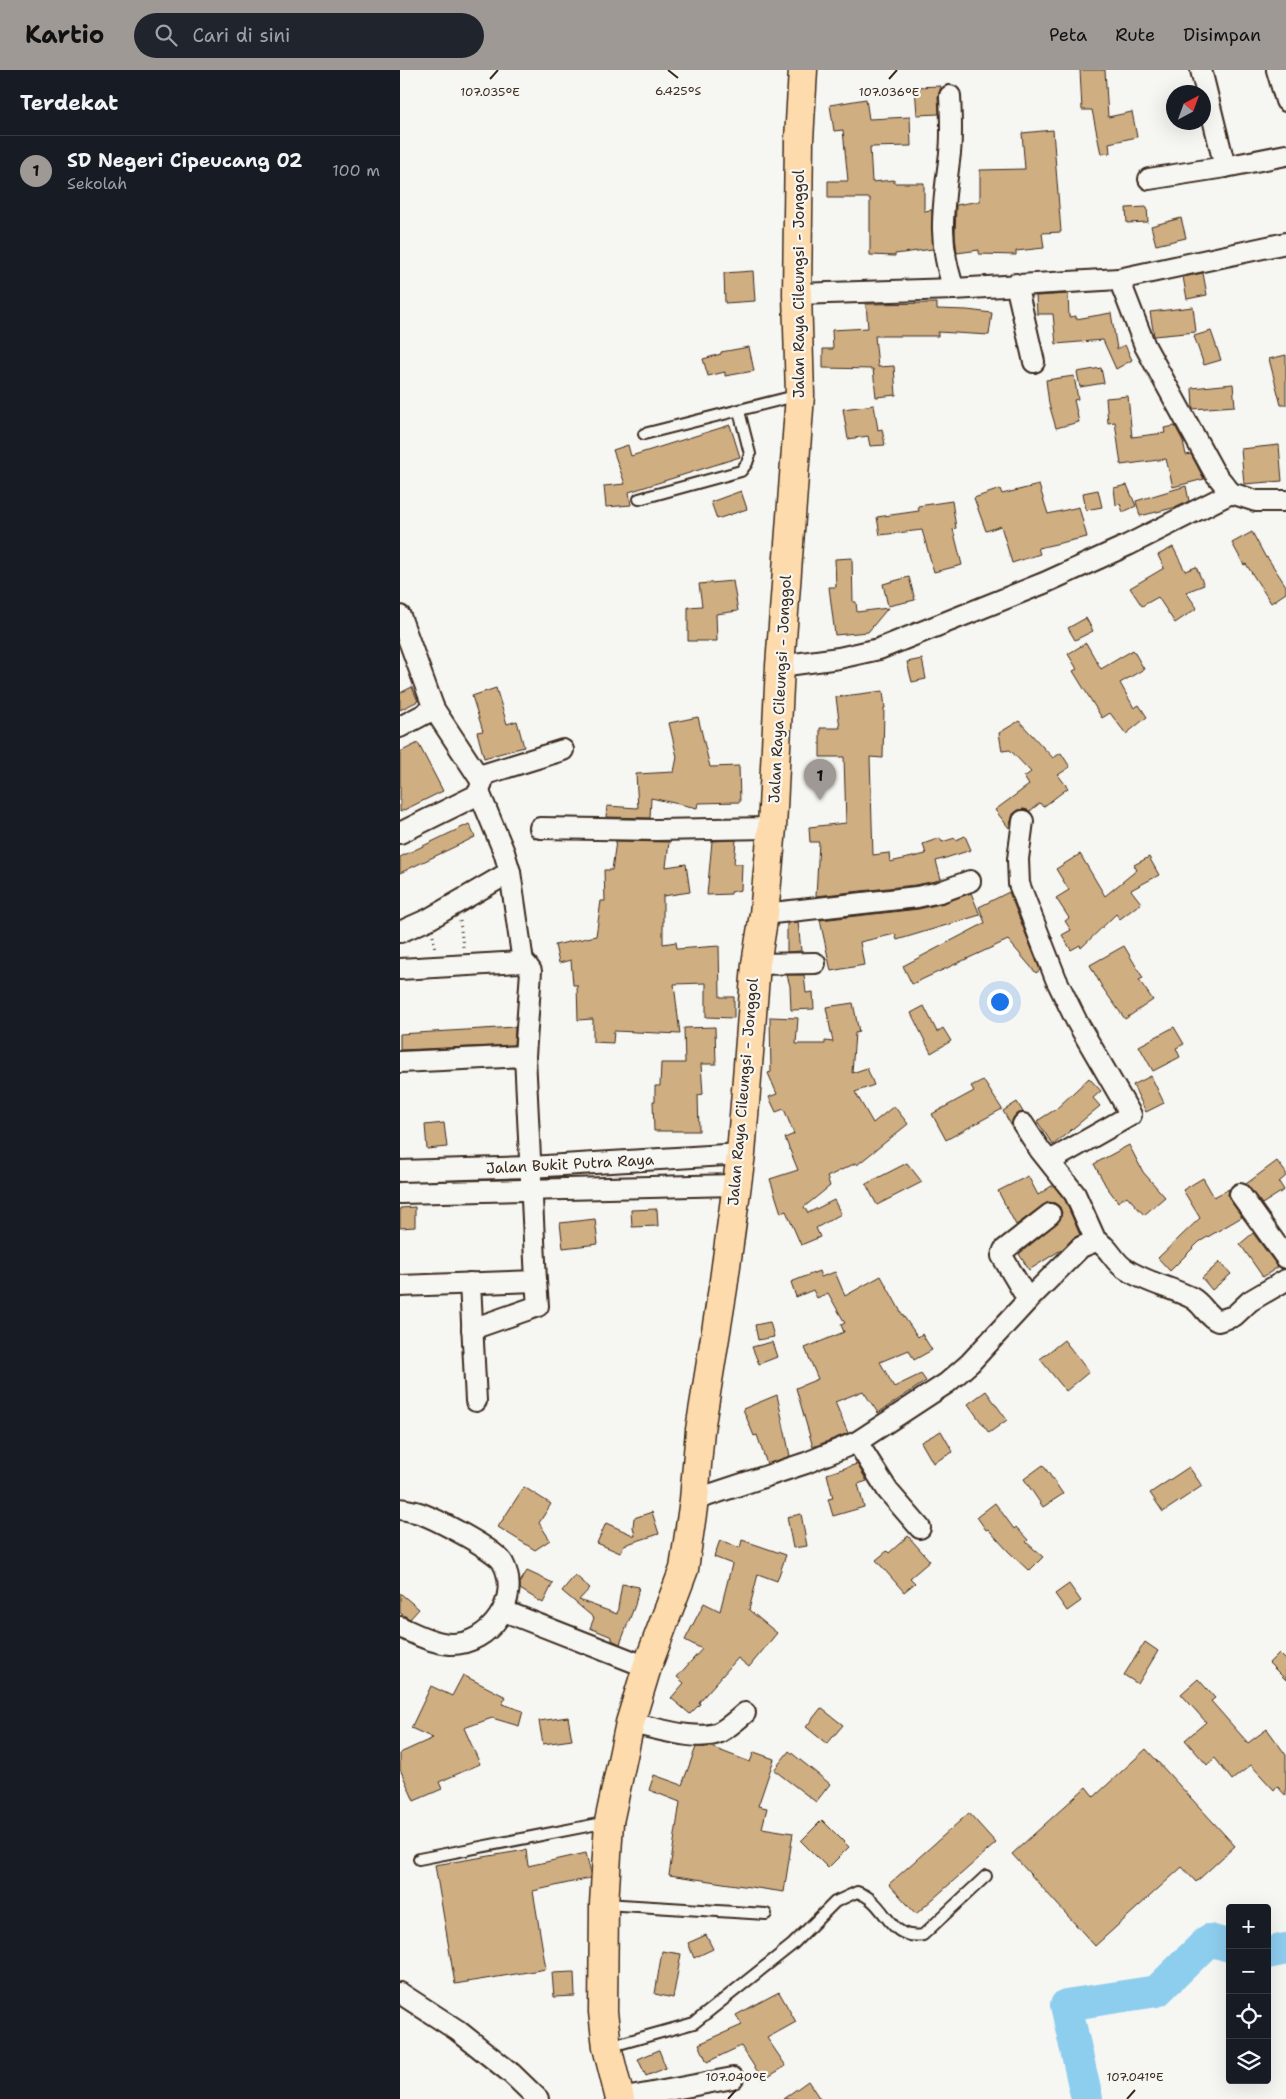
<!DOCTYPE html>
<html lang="id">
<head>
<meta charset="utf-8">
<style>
  body { margin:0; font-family:"Shantell Sans",sans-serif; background:#20242c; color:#f1f3f6 }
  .controls { position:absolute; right:15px; bottom:15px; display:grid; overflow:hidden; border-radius:5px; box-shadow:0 5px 20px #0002 }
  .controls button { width:45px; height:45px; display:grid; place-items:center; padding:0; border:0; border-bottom:1px solid #363941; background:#171b24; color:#f1f3f6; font:25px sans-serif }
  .compass { position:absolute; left:766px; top:15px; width:45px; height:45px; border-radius:50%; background:#171b24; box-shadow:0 5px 20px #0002; rotate:41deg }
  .you { position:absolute; left:599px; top:931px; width:18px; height:18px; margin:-12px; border:4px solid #fff; border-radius:50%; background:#1a73e8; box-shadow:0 0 0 8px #1a73e833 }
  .badge { display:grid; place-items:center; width:32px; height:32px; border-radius:50%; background:#9f9995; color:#111; font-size:16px; font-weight:700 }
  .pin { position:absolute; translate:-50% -41px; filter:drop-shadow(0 1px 2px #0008) }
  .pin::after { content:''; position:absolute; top:26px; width:18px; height:15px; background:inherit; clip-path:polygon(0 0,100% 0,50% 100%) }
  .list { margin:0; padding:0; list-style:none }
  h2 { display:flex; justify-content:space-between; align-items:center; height:65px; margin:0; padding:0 20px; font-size:21px }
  h2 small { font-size:16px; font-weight:400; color:#9ea1a6 }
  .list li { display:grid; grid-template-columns:32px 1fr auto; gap:15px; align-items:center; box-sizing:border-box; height:70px; padding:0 20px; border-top:1px solid #363941 }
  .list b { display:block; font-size:19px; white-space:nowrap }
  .list p { margin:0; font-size:16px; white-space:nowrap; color:#9ea1a6 }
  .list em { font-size:16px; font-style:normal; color:#9ea1a6 }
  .icon { flex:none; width:28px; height:28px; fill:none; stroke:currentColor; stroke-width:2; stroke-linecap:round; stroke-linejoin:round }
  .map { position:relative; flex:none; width:886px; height:2029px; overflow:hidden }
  header { display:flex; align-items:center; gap:30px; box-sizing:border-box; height:70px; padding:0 25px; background:#9f9995; color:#111 }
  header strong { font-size:24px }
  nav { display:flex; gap:28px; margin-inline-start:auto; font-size:18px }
  .search { width:350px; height:45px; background:#20242c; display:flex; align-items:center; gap:12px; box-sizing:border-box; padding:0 18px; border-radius:28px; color:#9ea1a6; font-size:19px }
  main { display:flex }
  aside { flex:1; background:#171b24 }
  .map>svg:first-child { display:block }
</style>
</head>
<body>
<header>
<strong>Kartio</strong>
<div class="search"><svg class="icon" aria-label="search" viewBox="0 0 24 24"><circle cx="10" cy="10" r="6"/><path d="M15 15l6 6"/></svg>Cari di sini</div>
<nav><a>Peta</a><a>Rute</a><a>Disimpan</a></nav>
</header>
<main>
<aside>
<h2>Terdekat<small></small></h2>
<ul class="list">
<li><span class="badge">1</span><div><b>SD Negeri Cipeucang 02</b><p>Sekolah</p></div><em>100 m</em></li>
</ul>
</aside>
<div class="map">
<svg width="886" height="2029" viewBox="0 0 886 2029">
  <rect width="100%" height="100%" fill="#f6f6f2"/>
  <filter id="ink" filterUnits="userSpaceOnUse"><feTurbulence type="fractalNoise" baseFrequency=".02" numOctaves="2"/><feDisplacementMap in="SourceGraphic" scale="10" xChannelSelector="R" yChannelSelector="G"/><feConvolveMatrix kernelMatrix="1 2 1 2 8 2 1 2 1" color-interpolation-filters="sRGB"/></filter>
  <g filter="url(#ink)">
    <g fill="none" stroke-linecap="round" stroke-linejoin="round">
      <g stroke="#8dcdee" stroke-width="32">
        <polyline points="867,1883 886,1879"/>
        <polyline points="687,2029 666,1935 757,1921 809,1870 830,1876"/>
      </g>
    </g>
    <g fill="#cfae82" stroke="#3b2a1e">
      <polygon points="680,0 705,0 708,47 732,42 737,67 709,73 710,83 701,84 692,40 682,40"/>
      <polygon points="541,16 538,27 539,44 517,45 515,17"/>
      <polygon points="466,29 469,49 510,47 511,76 470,77 472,112 494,110 494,113 524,113 524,141 532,140 533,179 495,184 495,186 470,185 470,128 428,128 428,111 448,111 443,60 434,61 430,35"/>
      <polygon points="653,60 661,162 642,163 644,178 616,181 616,185 579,184 579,180 557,183 555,166 556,135 580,131 580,100 625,99 622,63"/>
      <polygon points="747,137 748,152 727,153 726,138"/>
      <polygon points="781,148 786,168 756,175 751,156"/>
      <polygon points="353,201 355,231 325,233 324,203"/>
      <polygon points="803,203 807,225 787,229 783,207"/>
      <polygon points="668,224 669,247 676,246 676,249 711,243 717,279 725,275 732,290 716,299 703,270 656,274 653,244 637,244 636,226"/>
      <polygon points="537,233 537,239 567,240 592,243 589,265 538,262 538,266 475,266 478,297 494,296 496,325 476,327 473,299 423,298 423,279 433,279 432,260 468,258 466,234"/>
      <polygon points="793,237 796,262 754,266 750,242"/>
      <polygon points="811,261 821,290 804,295 794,266"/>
      <polygon points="349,277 354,301 325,306 325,302 308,306 303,289 321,284 321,282"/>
      <polygon points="886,285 886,335 881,335 869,289"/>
      <polygon points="701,298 704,313 680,317 677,302"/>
      <polygon points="674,306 678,329 674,330 679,352 656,358 649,334 646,310"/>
      <polygon points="833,314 835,336 793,339 792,318"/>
      <polygon points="728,326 732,367 765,363 764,358 775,356 783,371 786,385 791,384 804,409 773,417 766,389 721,395 715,352 708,353 706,328"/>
      <polygon points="474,335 478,360 482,359 485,375 470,376 468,366 448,369 443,339"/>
      <polygon points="330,355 340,387 229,422 231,435 206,437 204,416 225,414 213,380 228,375 231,386"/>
      <polygon points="879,375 882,411 844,414 841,379"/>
      <polygon points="639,415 648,444 679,437 687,467 638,478 640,484 612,493 601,456 586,461 574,428 600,419 602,424"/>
      <polygon points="727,415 736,436 723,442 720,434 716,435 714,418"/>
      <polygon points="786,416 789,431 777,437 740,446 736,431"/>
      <polygon points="698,420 702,437 686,440 683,423"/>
      <polygon points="341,421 347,439 317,449 311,432"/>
      <polygon points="552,431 556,458 553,459 562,495 534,502 522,460 480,465 477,447 519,441 518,436"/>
      <polygon points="852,462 866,488 867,487 886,516 886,523 871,533 846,494 844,495 832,473"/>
      <polygon points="773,477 785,501 796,497 804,515 786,522 797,538 775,553 758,527 742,536 730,518 764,498 758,485"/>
      <polygon points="452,488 453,532 456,532 457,542 488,538 468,562 435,565 429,517 436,517 435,489"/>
      <polygon points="509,507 515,530 488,536 483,514"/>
      <polygon points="333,511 338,541 316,544 317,571 288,571 288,537 302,536 299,514"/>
      <polygon points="686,548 693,561 675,570 668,558"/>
      <polygon points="686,573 701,599 733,580 744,599 720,613 734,638 739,635 747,647 726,664 710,643 702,648 673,601 677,599 668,584"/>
      <polygon points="522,589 526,609 512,612 507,592"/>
      <polygon points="12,617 18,631 0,640 0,623"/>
      <polygon points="96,618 107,654 117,651 124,677 84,688 77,662 83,661 72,626"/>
      <polygon points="483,621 485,638 484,638 483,688 470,687 473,785 489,783 490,792 526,784 523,774 540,768 542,772 555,768 556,770 565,766 571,780 536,791 541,809 537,811 515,815 416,826 419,772 410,772 409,757 446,753 444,687 420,687 420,658 440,658 436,627"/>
      <polygon points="298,647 310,697 339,696 340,732 298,733 297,738 251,728 250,748 206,747 207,736 238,738 236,704 274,702 277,687 269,653"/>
      <polygon points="619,651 653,688 661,683 670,697 658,705 668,718 643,737 640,733 630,741 624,739 618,740 613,744 609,758 595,740 629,715 624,707 631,702 610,680 602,681 599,663"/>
      <polygon points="18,673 43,721 0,742 0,682"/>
      <polygon points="69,754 75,767 0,803 0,787"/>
      <polygon points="336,770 334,794 342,794 341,820 331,822 331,824 307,825 312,771"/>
      <polygon points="216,771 269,772 266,797 286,794 290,822 263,826 263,874 276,872 277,879 319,876 320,927 334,927 334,948 306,947 306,913 274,914 280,964 214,961 213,973 193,972 193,949 178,950 177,915 173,915 171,890 159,893 155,875 196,866 201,831 205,831 204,800 212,800"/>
      <polygon points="680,784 705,826 737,800 734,795 749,787 759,805 731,820 741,833 720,849 716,844 681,878 680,875 671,880 662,865 671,860 665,851 669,848 656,828 669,820 656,799"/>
      <polygon points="609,822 640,900 636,903 608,870 512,914 503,896 585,853 579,837"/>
      <polygon points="571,823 580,845 497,870 495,864 460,872 464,895 431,901 420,850 519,839 544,833"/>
      <polygon points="398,852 401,881 387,882 387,853"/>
      <polygon points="724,876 743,908 739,910 753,930 725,949 702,917 690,895"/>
      <polygon points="387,905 404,905 406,923 413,922 414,939 391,940 390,916"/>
      <polygon points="453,933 459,962 455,963 452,1003 467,998 474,1015 455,1022 473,1053 494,1036 508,1054 457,1095 456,1093 427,1107 430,1116 404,1137 408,1143 434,1130 441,1144 416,1158 420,1167 401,1175 386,1141 381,1143 370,1109 398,1100 385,1068 394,1064 384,1039 376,1042 369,1027 377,1024 368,1003 371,1002 370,947 398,948 396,974 425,974 425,971 433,972 426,937"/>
      <polygon points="524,936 537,962 543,958 551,971 531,983 511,943"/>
      <polygon points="115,957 114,975 0,980 0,964"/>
      <polygon points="315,957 316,994 301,994 303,1024 298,1025 299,1061 254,1061 253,1031 255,1031 255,1016 260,1016 261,993 285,993 284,958"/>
      <polygon points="774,957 784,974 776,978 780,987 753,1001 739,976"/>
      <polygon points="751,1006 764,1033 746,1042 733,1015"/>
      <polygon points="689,1008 701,1021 693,1028 700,1036 653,1075 637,1051 656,1039"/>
      <polygon points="583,1010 602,1039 546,1070 532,1044 574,1021 571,1016"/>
      <polygon points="617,1032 623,1042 616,1044 611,1055 603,1041"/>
      <polygon points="44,1053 47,1077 27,1079 25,1055"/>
      <polygon points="729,1075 743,1102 765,1127 744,1145 727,1126 718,1132 706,1116 694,1094"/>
      <polygon points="877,1091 886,1103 886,1106 879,1112 884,1120 862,1134 846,1114"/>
      <polygon points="507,1093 522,1112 477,1135 466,1114"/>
      <polygon points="628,1106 638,1125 653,1115 665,1130 680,1165 673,1168 664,1178 629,1200 619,1184 657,1153 662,1143 660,1137 655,1133 648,1132 616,1155 598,1121"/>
      <polygon points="803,1108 814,1127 829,1119 828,1125 830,1130 842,1147 799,1172 770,1201 758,1188 800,1148 783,1120"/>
      <polygon points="15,1137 15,1157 0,1158 0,1138"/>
      <polygon points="257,1139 258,1156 232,1157 231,1140"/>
      <polygon points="195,1149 198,1174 163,1178 160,1153"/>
      <polygon points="853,1163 878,1197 863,1207 840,1174"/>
      <polygon points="820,1192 831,1204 812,1220 802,1208"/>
      <polygon points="419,1201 421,1207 435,1202 445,1226 481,1206 502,1244 518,1267 522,1264 532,1280 514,1290 509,1280 480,1292 494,1317 521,1304 526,1311 478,1343 463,1321 435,1332 448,1363 413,1377 396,1318 418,1309 405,1278 444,1262 441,1255 445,1253 428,1223 417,1228 413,1220 396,1227 391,1212"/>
      <polygon points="370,1252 374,1267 358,1270 355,1255"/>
      <polygon points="664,1270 689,1302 666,1321 640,1289"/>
      <polygon points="372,1272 377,1287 359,1294 352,1277"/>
      <polygon points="586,1321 607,1350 589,1363 568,1334"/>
      <polygon points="377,1325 390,1386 367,1394 357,1365 354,1366 343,1339"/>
      <polygon points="541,1361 553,1382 533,1393 521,1372"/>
      <polygon points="457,1394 467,1411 458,1414 464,1437 433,1446 428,1429 433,1428 427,1404"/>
      <polygon points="643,1395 663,1424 643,1437 624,1409"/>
      <polygon points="789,1397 802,1416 763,1442 750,1423"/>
      <polygon points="124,1417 151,1434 139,1453 150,1470 135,1480 98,1457"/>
      <polygon points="595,1433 614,1459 616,1457 628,1470 626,1472 643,1487 629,1501 608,1481 588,1459 586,1460 577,1447"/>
      <polygon points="252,1442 259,1464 224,1475 220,1483 197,1473 206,1453 235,1466 233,1457 234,1448"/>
      <polygon points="401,1444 407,1476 393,1478 387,1447"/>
      <polygon points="508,1466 530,1491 510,1508 515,1513 504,1522 476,1490 487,1481 489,1483"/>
      <polygon points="320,1470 340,1478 342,1470 386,1485 377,1511 358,1504 349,1540 377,1563 349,1597 338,1588 299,1632 300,1634 290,1644 271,1628 284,1613 277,1607 302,1579 285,1570 304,1533 320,1541 332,1494 314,1487"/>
      <polygon points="127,1501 153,1513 143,1533 120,1519 120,1512"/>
      <polygon points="175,1505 190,1518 179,1530 217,1544 222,1514 239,1517 235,1535 220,1574 212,1570 212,1567 190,1558 194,1548 162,1521"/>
      <polygon points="669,1514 681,1531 667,1541 655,1524"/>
      <polygon points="0,1523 19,1539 10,1549 0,1543"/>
      <polygon points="745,1572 758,1581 738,1614 724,1605"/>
      <polygon points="879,1583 886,1590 886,1610 869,1593"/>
      <polygon points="63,1605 106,1627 102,1634 123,1641 119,1656 92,1648 64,1658 80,1694 39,1712 42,1719 14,1731 0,1699 0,1683 33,1668 11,1658 31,1616 52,1626"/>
      <polygon points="798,1609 815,1628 811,1631 848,1673 867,1659 886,1685 886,1726 877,1716 874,1720 851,1695 832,1710 815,1688 807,1695 785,1670 806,1652 781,1624"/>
      <polygon points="421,1638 443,1655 427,1674 406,1657"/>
      <polygon points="168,1647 172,1670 143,1674 139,1651"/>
      <polygon points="296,1677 311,1677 350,1692 354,1682 374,1689 358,1736 367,1738 362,1758 393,1763 384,1822 269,1805 280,1732 249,1720 254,1705 282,1715"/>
      <polygon points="746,1679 835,1776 796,1812 782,1797 695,1876 612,1784 686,1717 694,1727"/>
      <polygon points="389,1681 430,1714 416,1732 374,1700"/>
      <polygon points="569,1743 596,1773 516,1844 489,1814"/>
      <polygon points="422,1750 449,1777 428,1798 401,1771"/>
      <polygon points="126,1780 128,1796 186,1783 190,1800 190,1808 133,1821 146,1899 55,1914 35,1795"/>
      <polygon points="306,1865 313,1879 294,1888 288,1873"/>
      <polygon points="262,1881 281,1884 273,1928 255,1924"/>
      <polygon points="174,1902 175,1926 154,1927 152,1903"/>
      <polygon points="379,1922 396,1952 367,1968 386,1996 363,2010 341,1976 307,1992 299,1974 342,1955 336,1945"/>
      <polygon points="259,1980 266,1998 246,2006 238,1989"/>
      <polygon points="408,2011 420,2029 383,2029"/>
    </g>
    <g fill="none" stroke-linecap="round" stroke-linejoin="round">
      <defs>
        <g id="service">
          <polyline points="244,364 399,325"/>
          <polyline points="239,429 341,401 347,393 350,384 339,341"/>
          <polyline points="19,1789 208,1752"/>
          <polyline points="205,1834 366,1844"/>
          <path d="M 208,1977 L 294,1953 L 392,1875 L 435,1832 L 457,1822 C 488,1832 487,1871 523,1865 L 586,1806"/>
        </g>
        <g id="minor">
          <polyline points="801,0 825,97"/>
          <polyline points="877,0 886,31"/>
          <path d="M 550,26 C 551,45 552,64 550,83 C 544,134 536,168 554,219"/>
          <polyline points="749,109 825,97 886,85"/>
          <polyline points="719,209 745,276 814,402 831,423 856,431 886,431"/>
          <polyline points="616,214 634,292"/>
          <polyline points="397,224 554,219 719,209 886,173"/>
          <polyline points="0,546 34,639 82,712 79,722 75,726 0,763"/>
          <polyline points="380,596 439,588 479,579 644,513 728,475 831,423"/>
          <polyline points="0,657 34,639"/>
          <polyline points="79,706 163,680"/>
          <polyline points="79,722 104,782 110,802 123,892"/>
          <polyline points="623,751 618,789 619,814 656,909 677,952 731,1045 650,1091"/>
          <polyline points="140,758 256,760 372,758"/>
          <polyline points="364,844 517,827 540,822 570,811"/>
          <polyline points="0,862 29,849 110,802"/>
          <polyline points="356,894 415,893"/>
          <polyline points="0,899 119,892 126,894 131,901 125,986"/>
          <polyline points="0,992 125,986 136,1211 0,1216"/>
          <path d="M 623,1054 L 640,1080 L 675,1124 L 696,1171 C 709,1176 713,1191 724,1198 C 744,1212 770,1217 792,1228 C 803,1234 806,1246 818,1251 L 834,1246 L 850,1231 L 886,1210"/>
          <polyline points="0,1101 130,1097 341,1084"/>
          <polyline points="0,1123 335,1115"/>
          <polyline points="840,1124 886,1188"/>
          <polyline points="70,1213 76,1331"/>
          <polyline points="628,1230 602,1186 604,1180 650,1144"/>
          <polyline points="72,1259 138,1236 136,1211"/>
          <polyline points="457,1372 488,1421 520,1458"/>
          <polyline points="294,1430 406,1393 457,1372 547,1313 570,1293 628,1230 681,1177 696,1171"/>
          <path d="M 0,1439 C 6,1440 13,1441 19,1443 C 34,1448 97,1480 103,1493 C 122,1529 90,1575 50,1574 C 33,1573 15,1564 0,1557"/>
          <polyline points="104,1541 247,1597"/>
          <path d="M 230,1653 C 253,1657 299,1673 320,1662 C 329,1657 337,1650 345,1643"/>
          <polyline points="0,1923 57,1960 111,2003 138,2029"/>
          <polyline points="220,2029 333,2008"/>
        </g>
        <polyline id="primary" points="220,2029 207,1977 203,1942 204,1834 209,1752 230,1653 247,1597 284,1499 294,1430 300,1360 323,1218 341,1084 356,894 364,844 372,758 380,596 400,325 397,224 399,70 403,0"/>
      </defs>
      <use href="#service" stroke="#3b2a1e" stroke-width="14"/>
      <use href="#minor" stroke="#3b2a1e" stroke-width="24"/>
      <use href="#primary" stroke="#3b2a1e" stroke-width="31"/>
      <g stroke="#3b2a1e" stroke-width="3" stroke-dasharray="1 4" stroke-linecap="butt">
        <polyline points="60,851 63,877"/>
        <polyline points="33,866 35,880"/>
      </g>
      <use href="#service" stroke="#f6f6f2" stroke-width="10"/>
      <use href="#minor" stroke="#f6f6f2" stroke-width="20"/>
      <use href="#primary" stroke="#fedbac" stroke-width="28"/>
    </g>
  </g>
  <path fill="none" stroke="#3b2a1e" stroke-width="2" d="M 268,0 L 278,8M 90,9 L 98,0M 489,9 L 497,0M 328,2029 L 336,2020M 727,2029 L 735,2020"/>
  <g text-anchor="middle" stroke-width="4.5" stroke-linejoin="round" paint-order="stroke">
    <g font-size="15" fill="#3b2a1e" stroke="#f6f6f2">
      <text transform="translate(399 214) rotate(-90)" y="5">Jalan Raya Cileungsi - Jonggol</text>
      <text transform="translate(380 619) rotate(-87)" y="5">Jalan Raya Cileungsi - Jonggol</text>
      <text transform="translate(343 1022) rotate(-85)" y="5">Jalan Raya Cileungsi - Jonggol</text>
      <text transform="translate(170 1094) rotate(-3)" y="5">Jalan Bukit Putra Raya</text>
    </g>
  </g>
  <g font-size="12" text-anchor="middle" fill="#3b2a1e" stroke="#f6f6f2" stroke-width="4.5" stroke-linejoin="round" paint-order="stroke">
    <text x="278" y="25">6.425°S</text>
    <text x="90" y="26">107.035°E</text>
    <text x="489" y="26">107.036°E</text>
    <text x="336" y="2011">107.040°E</text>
    <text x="735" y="2011">107.041°E</text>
  </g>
</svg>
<div class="controls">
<button>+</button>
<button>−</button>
<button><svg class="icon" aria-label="locate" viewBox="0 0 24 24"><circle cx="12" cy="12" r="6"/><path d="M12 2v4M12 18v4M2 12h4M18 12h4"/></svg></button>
<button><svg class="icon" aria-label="layers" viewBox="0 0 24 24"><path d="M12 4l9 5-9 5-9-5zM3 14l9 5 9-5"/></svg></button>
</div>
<svg class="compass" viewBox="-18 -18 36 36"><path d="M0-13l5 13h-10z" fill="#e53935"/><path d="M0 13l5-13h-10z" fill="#9ea1a6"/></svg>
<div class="you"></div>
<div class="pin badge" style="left:420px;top:730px">1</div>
</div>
</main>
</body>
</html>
